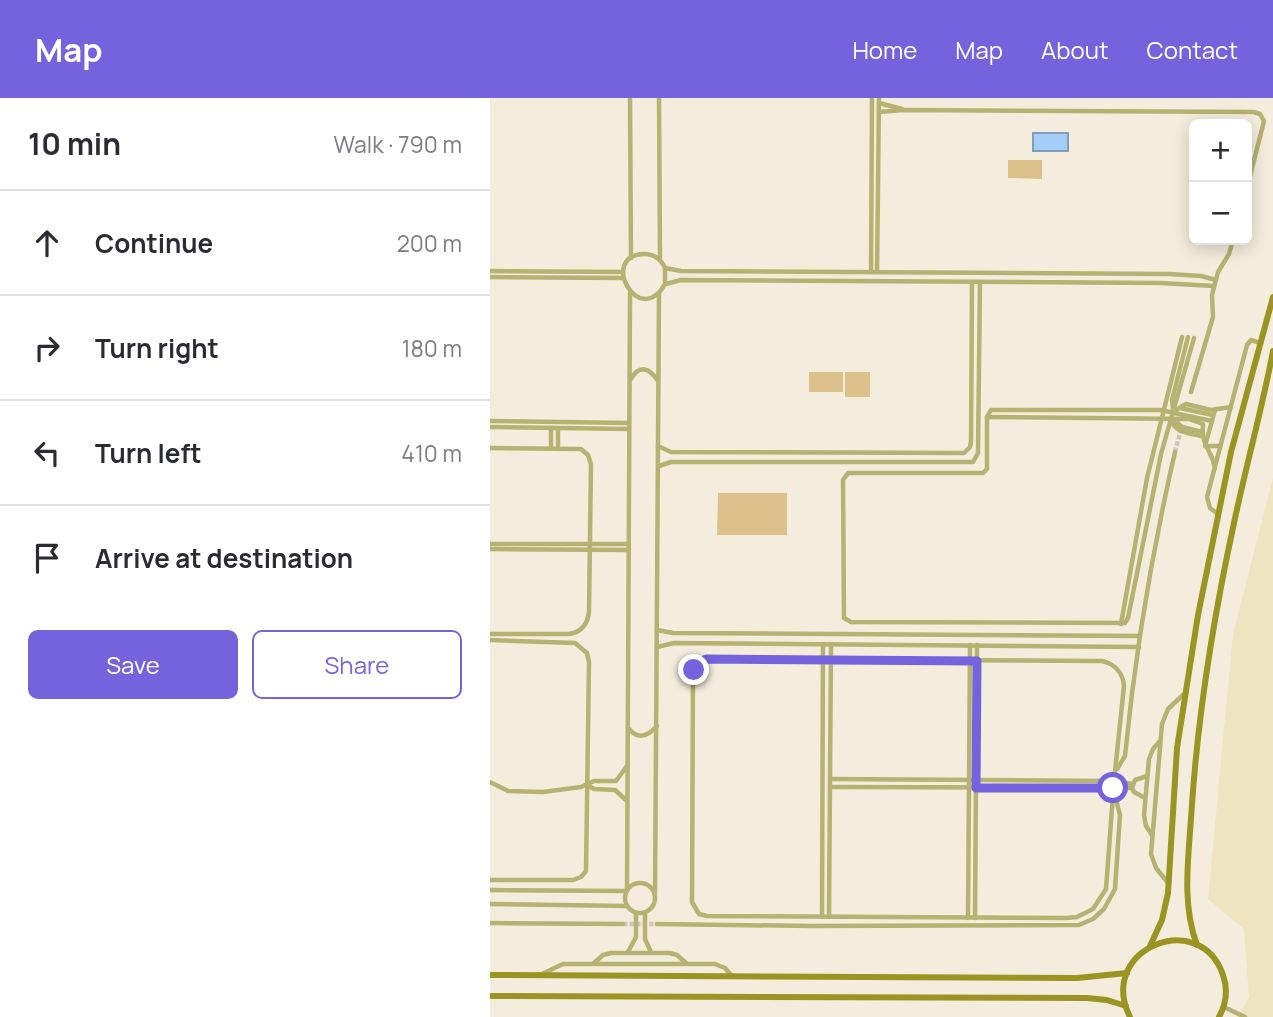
<!DOCTYPE html>
<html lang="en">
<head>
<meta charset="utf-8">
<style>
  body { margin:0; font-family:Manrope,sans-serif; background:#f7f7f7; color:#2b2b33 }
  .controls { position:absolute; right:21px; top:21px; display:grid; overflow:hidden; border-radius:10px; box-shadow:0 4px 18px #0003 }
  .controls button { width:63px; height:63px; display:grid; place-items:center; padding:0; border:0; border-bottom:2px solid #e1e1e2; background:#fff; color:#2b2b33; font:35px sans-serif }
  .stop { position:absolute; width:21px; height:21px; margin:-16px; border:5px solid #7563dd; border-radius:50%; background:#fff }
  .stop.end { background:#7563dd; border-color:#fff; box-shadow:0 2px 7px #0008 }
  .list { margin:0; padding:0; list-style:none }
  h2 { display:flex; justify-content:space-between; align-items:center; height:91px; margin:0; padding:0 28px; font-size:30px }
  h2 small { font-size:23px; font-weight:400; color:#7c7c81 }
  .list li { display:grid; grid-template-columns:46px 1fr auto; gap:21px; align-items:center; box-sizing:border-box; height:105px; padding:0 28px; border-top:2px solid #e1e1e2 }
  .list b { display:block; font-size:26px; white-space:nowrap }
  .list em { font-size:23px; font-style:normal; color:#7c7c81 }
  .actions { display:flex; gap:14px; padding:21px 28px }
  .actions a { flex:1; padding:16px 0; border:2px solid #7563dd; border-radius:10px; text-align:center; font-size:24px; color:#7563dd }
  .actions .main { background:#7563dd; color:#fff }
  .icon { flex:none; width:38px; height:38px; fill:none; stroke:currentColor; stroke-width:2; stroke-linecap:round; stroke-linejoin:round }
  .map { position:relative; flex:none; width:783px; height:919px; overflow:hidden }
  header { display:flex; align-items:center; gap:42px; box-sizing:border-box; height:98px; padding:0 35px; background:#7563dd; color:#fff }
  header strong { font-size:33px }
  nav { display:flex; gap:38px; margin-inline-start:auto; font-size:24px }
  main { display:flex }
  aside { flex:1; background:#fff }
  .map>svg:first-child { display:block }
</style>
</head>
<body>
<header>
<strong>Map</strong>
<nav><a>Home</a><a>Map</a><a>About</a><a>Contact</a></nav>
</header>
<main>
<aside>
<h2>10 min<small>Walk · 790 m</small></h2>
<ul class="list">
<li><svg class="icon" aria-label="ahead" viewBox="0 0 24 24"><path d="M12 20V5M6 11l6-6 6 6"/></svg><div><b>Continue</b></div><em>200 m</em></li>
<li><svg class="icon" aria-label="right" viewBox="0 0 24 24"><path d="M7 20v-9h11M14 6l5 5-5 5"/></svg><div><b>Turn right</b></div><em>180 m</em></li>
<li><svg class="icon" aria-label="left" viewBox="0 0 24 24"><path d="M17 20v-9H6M10 6l-5 5 5 5"/></svg><div><b>Turn left</b></div><em>410 m</em></li>
<li><svg class="icon" aria-label="arrive" viewBox="0 0 24 24"><path d="M6 21V4h12l-3 4 3 4H6"/></svg><div><b>Arrive at destination</b></div></li>
</ul>
<div class="actions"><a class="main">Save</a><a>Share</a></div>
</aside>
<div class="map">
<svg width="783" height="919" viewBox="0 0 783 919">
  <rect width="100%" height="100%" fill="#f4eddd"/>
  <g fill="#dcc28a">
    <polygon points="518,62 552,62 552,81 518,80"/>
    <rect x="319" y="274" width="34" height="20"/>
    <rect x="355" y="274" width="25" height="25"/>
    <polygon points="228,395 297,395 297,437 227,437"/>
  </g>
  <polygon fill="#eee4bf" points="783,380 783,919 747,919 759,899 754,831 718,801 743,536"/>
  <rect fill="#a4cdf9" stroke="#819dba" stroke-width="2" x="543" y="35" width="35" height="18"/>
  <g fill="none" stroke-linecap="round" stroke-linejoin="round">
    <g stroke="#cdc7b9" stroke-width="4.5" stroke-dasharray="4.5 2" stroke-linecap="butt">
      <polyline points="685,354 691,331"/>
      <polyline points="133,826 167,826"/>
    </g>
    <g stroke="#b6b272" stroke-width="4.5">
      <polyline points="140,0 141,160"/>
      <polyline points="169,0 170,160"/>
      <polyline points="389,5 412,11"/>
      <polyline points="389,14 413,12 764,14 770,16 774,23 757,90"/>
      <path d="M 175,170 L 175,186 C 149,232 108,157 154,156 C 164,156 171,161 175,170 L 191,173 L 679,176 L 711,178 L 726,182"/>
      <polyline points="0,173 133,174"/>
      <polyline points="381,174 382,0"/>
      <polyline points="387,174 389,0"/>
      <polyline points="0,179 132,180"/>
      <polyline points="176,186 191,182 670,185 724,188"/>
      <polyline points="704,240 671,356 638,520 635,525 361,524 354,520 353,382 358,375 493,375 497,371 497,319 501,312 670,312 722,323"/>
      <path d="M 141,281 C 150,265 160,271 168,283"/>
      <polyline points="701,294 723,219 722,197 728,174 739,156 743,142"/>
      <polyline points="690,310 723,317"/>
      <polyline points="683,312 682,302 698,239"/>
      <polyline points="725,312 715,348 730,348"/>
      <polyline points="684,313 696,306 721,312 741,309"/>
      <path d="M 497,319 L 699,321 L 713,326 C 711,350 721,349 725,370"/>
      <polyline points="682,320 692,329 712,334"/>
      <path d="M 681,321 C 684,335 699,335 711,338"/>
      <polyline points="0,323 139,325"/>
      <polyline points="0,329 139,331"/>
      <polyline points="168,348 181,354 474,355 480,349 481,344 482,184"/>
      <path d="M 0,350 L 91,351 L 98,357 L 101,366 L 99,513 C 98,526 92,534 79,536 L 0,536"/>
      <polyline points="61,350 61,330"/>
      <polyline points="68,351 68,331"/>
      <polyline points="169,368 181,364 483,364 488,355 490,184"/>
      <polyline points="728,416 720,410 717,399 757,247 761,242 770,245"/>
      <polyline points="0,446 139,446"/>
      <polyline points="0,451 139,452"/>
      <polyline points="631,526 657,380 692,239"/>
      <polyline points="167,532 183,535 650,538"/>
      <polyline points="0,542 85,545 97,555 99,564 96,773 91,779 83,782 0,782"/>
      <polyline points="167,549 184,545 649,549"/>
      <path d="M 216,561 L 612,563 C 625,566 633,575 634,588 L 624,683 L 616,791 L 603,811 L 587,819 L 576,820 L 217,818 L 209,816 L 202,804 L 203,574 L 207,565 Z"/>
      <path d="M 138,630 C 148,642 157,639 167,628"/>
      <path d="M 627,671 L 635,658 C 645,556 662,454 685,354"/>
      <polyline points="340,681 621,683 643,686"/>
      <polyline points="0,684 18,693 53,694 91,689 104,683 126,683 137,668"/>
      <polyline points="99,688 104,691 125,692 137,703"/>
      <polyline points="340,689 642,690"/>
      <polyline points="655,700 644,694 642,690 645,682 657,678"/>
      <polyline points="662,737 656,728 654,717 659,661 663,651 669,644"/>
      <circle cx="150" cy="800" r="15"/>
      <polyline points="679,786 666,770 661,756 672,626 678,611 694,596"/>
      <polyline points="0,792 137,793"/>
      <polyline points="137,792 140,195"/>
      <polyline points="165,796 169,195"/>
      <polyline points="0,806 137,808"/>
      <polyline points="155,815 155,841 161,854"/>
      <polyline points="332,819 333,546"/>
      <polyline points="339,819 341,546"/>
      <polyline points="478,820 480,547"/>
      <polyline points="485,820 487,547"/>
      <polyline points="0,825 133,826"/>
      <polyline points="167,826 321,828 589,827 603,821 614,811 625,791 630,717 626,702 626,683"/>
      <polyline points="138,854 146,839 146,815"/>
      <polyline points="104,865 113,857 121,855 180,855 187,857 196,865"/>
      <polyline points="52,876 73,866 225,866 235,870 242,878"/>
      <polyline points="734,909 755,919"/>
    </g>
    <g stroke="#9b9322" stroke-width="6">
      <path d="M 707,847 C 692,808 698,762 701,721 C 707,621 723,522 744,425 C 756,368 772,311 783,253"/>
      <polyline points="660,848 672,822 678,795 687,650 708,517 741,354 783,199"/>
      <polyline points="0,877 587,880 637,875"/>
      <polyline points="0,898 597,900 617,902 636,908"/>
      <path d="M 640,919 C 606,851 710,809 733,877 C 738,891 736,906 729,919"/>
    </g>
  </g>
  <g fill="none" stroke-linecap="round" stroke-linejoin="round">
    <polyline stroke="#7563dd" stroke-width="9" points="204,572 207,565 216,561 487,563 486,690 623,690"/>
  </g>
</svg>
<div class="controls">
<button>+</button>
<button>−</button>
</div>
<div class="stop" style="left:623px;top:690px"></div>
<div class="stop end" style="left:204px;top:572px"></div>
</div>
</main>
</body>
</html>
